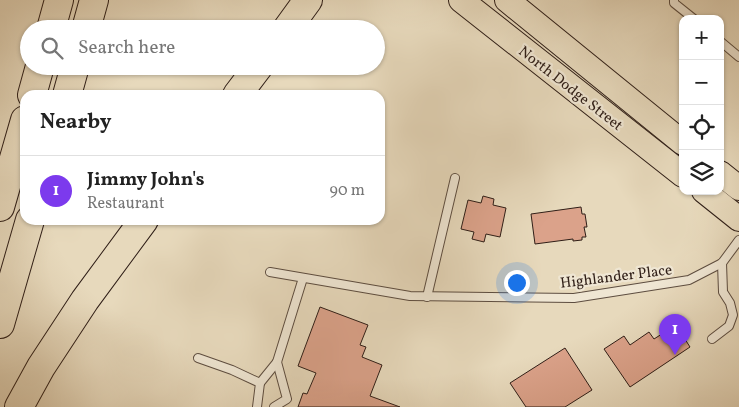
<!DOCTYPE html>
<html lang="en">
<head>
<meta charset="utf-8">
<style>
  body { margin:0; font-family:Vollkorn,serif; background:#f2f2f2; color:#222 }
  .controls { position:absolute; right:15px; top:15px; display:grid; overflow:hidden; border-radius:10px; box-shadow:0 1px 4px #0004 }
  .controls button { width:45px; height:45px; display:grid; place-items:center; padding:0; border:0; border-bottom:1px solid #e0e0e0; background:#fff; color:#222; font:25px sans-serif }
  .you { position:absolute; left:516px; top:282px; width:18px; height:18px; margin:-12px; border:4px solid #fff; border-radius:50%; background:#1a73e8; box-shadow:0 0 0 8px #1a73e833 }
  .badge { display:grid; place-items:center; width:32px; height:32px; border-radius:50%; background:#7c3aed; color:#fff; font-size:16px; font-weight:700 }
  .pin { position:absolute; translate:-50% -41px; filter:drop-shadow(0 1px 2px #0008) }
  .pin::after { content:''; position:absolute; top:26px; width:18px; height:15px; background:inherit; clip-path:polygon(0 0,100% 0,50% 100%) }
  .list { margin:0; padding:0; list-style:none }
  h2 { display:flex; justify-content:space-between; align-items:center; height:65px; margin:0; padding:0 20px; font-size:21px }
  h2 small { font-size:16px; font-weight:400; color:#767676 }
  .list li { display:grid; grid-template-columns:32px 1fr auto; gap:15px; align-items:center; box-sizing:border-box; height:70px; padding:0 20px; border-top:1px solid #e0e0e0 }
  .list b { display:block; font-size:19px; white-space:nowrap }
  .list p { margin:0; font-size:16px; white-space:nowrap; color:#767676 }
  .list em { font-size:16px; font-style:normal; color:#767676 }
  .icon { flex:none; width:28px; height:28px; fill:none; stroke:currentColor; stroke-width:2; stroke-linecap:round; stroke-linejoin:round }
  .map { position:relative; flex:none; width:739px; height:407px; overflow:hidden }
  .search { position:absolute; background:#fff; box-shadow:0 1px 4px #0004; left:20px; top:20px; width:365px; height:55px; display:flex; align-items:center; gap:12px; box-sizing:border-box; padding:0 18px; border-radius:28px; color:#767676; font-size:19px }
  .panel { position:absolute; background:#fff; box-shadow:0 1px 4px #0004; left:20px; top:90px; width:365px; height:135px; border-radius:15px }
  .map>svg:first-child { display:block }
</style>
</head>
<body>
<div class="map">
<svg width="739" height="407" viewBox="0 0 739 407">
  <rect width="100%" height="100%" fill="#e7d9bc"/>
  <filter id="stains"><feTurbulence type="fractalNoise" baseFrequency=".004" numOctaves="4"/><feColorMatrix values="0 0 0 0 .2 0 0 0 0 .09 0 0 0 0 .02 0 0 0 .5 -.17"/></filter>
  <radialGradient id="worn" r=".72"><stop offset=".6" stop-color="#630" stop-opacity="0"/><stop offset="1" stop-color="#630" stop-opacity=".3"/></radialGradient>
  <g fill="#dba28a" stroke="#2f1e17">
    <polygon points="483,196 494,199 493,205 506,208 500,237 486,234 484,242 472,239 474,232 461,229 468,200 481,203"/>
    <polygon points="581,207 582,214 585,214 587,227 584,227 586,237 582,237 582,240 573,241 573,239 535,244 531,214"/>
    <polygon points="320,307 368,325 360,345 366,347 362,357 382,365 370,396 400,407 298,407 303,393 307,394 316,373 298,366"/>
    <polygon points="676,325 690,347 630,387 604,349 624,336 630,345 649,332 654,339"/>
    <polygon points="565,348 592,390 565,407 526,407 510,383"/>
  </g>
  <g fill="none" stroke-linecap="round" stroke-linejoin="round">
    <defs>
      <g id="lane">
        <polyline points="674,0 674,3 694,19"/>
        <polyline points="720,41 739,57"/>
        <polyline points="270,272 410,296 574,298 689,280 722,263 739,240"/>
        <polyline points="427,297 455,178"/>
        <polyline points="712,339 729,326 733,315 730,303 723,292 722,263"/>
        <polyline points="198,358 232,370 260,383 257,407"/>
        <polyline points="260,383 277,362"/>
        <polyline points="274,407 287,399 277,362 303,278"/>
      </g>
      <g id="primary">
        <polyline points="461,0 683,175"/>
        <polyline points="507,0 683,143"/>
        <polyline points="720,173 739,188"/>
        <polyline points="704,191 739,219"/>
      </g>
      <g id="highway">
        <polyline points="51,29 59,0"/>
        <polyline points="86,29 94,0"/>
        <polyline points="287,29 308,0"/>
        <polyline points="32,95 40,66"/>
        <polyline points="67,95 75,66"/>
        <polyline points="237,95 259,66"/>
        <polyline points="0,207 25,120"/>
        <polyline points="0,324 30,220"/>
        <polyline points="19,407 41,367 85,300 144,220"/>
      </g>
    </defs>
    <use href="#lane" stroke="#5d4d40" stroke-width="10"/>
    <use href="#primary" stroke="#2f1e17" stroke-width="26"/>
    <use href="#highway" stroke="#2f1e17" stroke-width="30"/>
    <use href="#lane" stroke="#efe6d3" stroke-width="8"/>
    <use href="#primary" stroke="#e7d9bc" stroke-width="24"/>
    <use href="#highway" stroke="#e7d9bc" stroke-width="28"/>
  </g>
  <g text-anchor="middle" stroke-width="4.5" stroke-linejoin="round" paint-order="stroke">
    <g font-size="15" fill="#2f1e17" stroke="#efe6d3">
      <text transform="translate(571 88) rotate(38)" y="5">North Dodge Street</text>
      <text transform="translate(616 276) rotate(-7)" y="5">Highlander Place</text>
    </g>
  </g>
  <rect width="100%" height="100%" filter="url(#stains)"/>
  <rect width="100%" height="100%" fill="url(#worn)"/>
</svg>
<div class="controls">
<button>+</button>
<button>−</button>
<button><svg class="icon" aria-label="locate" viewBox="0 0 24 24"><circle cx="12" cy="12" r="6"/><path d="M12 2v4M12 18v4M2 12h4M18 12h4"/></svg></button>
<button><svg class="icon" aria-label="layers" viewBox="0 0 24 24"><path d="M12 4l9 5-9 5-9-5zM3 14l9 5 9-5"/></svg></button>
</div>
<div class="you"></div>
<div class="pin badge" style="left:675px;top:355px">1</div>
<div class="search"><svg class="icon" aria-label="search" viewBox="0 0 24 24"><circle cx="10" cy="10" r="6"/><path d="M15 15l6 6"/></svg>Search here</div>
<section class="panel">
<h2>Nearby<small></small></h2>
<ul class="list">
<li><span class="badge">1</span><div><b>Jimmy John's</b><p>Restaurant</p></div><em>90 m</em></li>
</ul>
</section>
</div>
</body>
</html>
